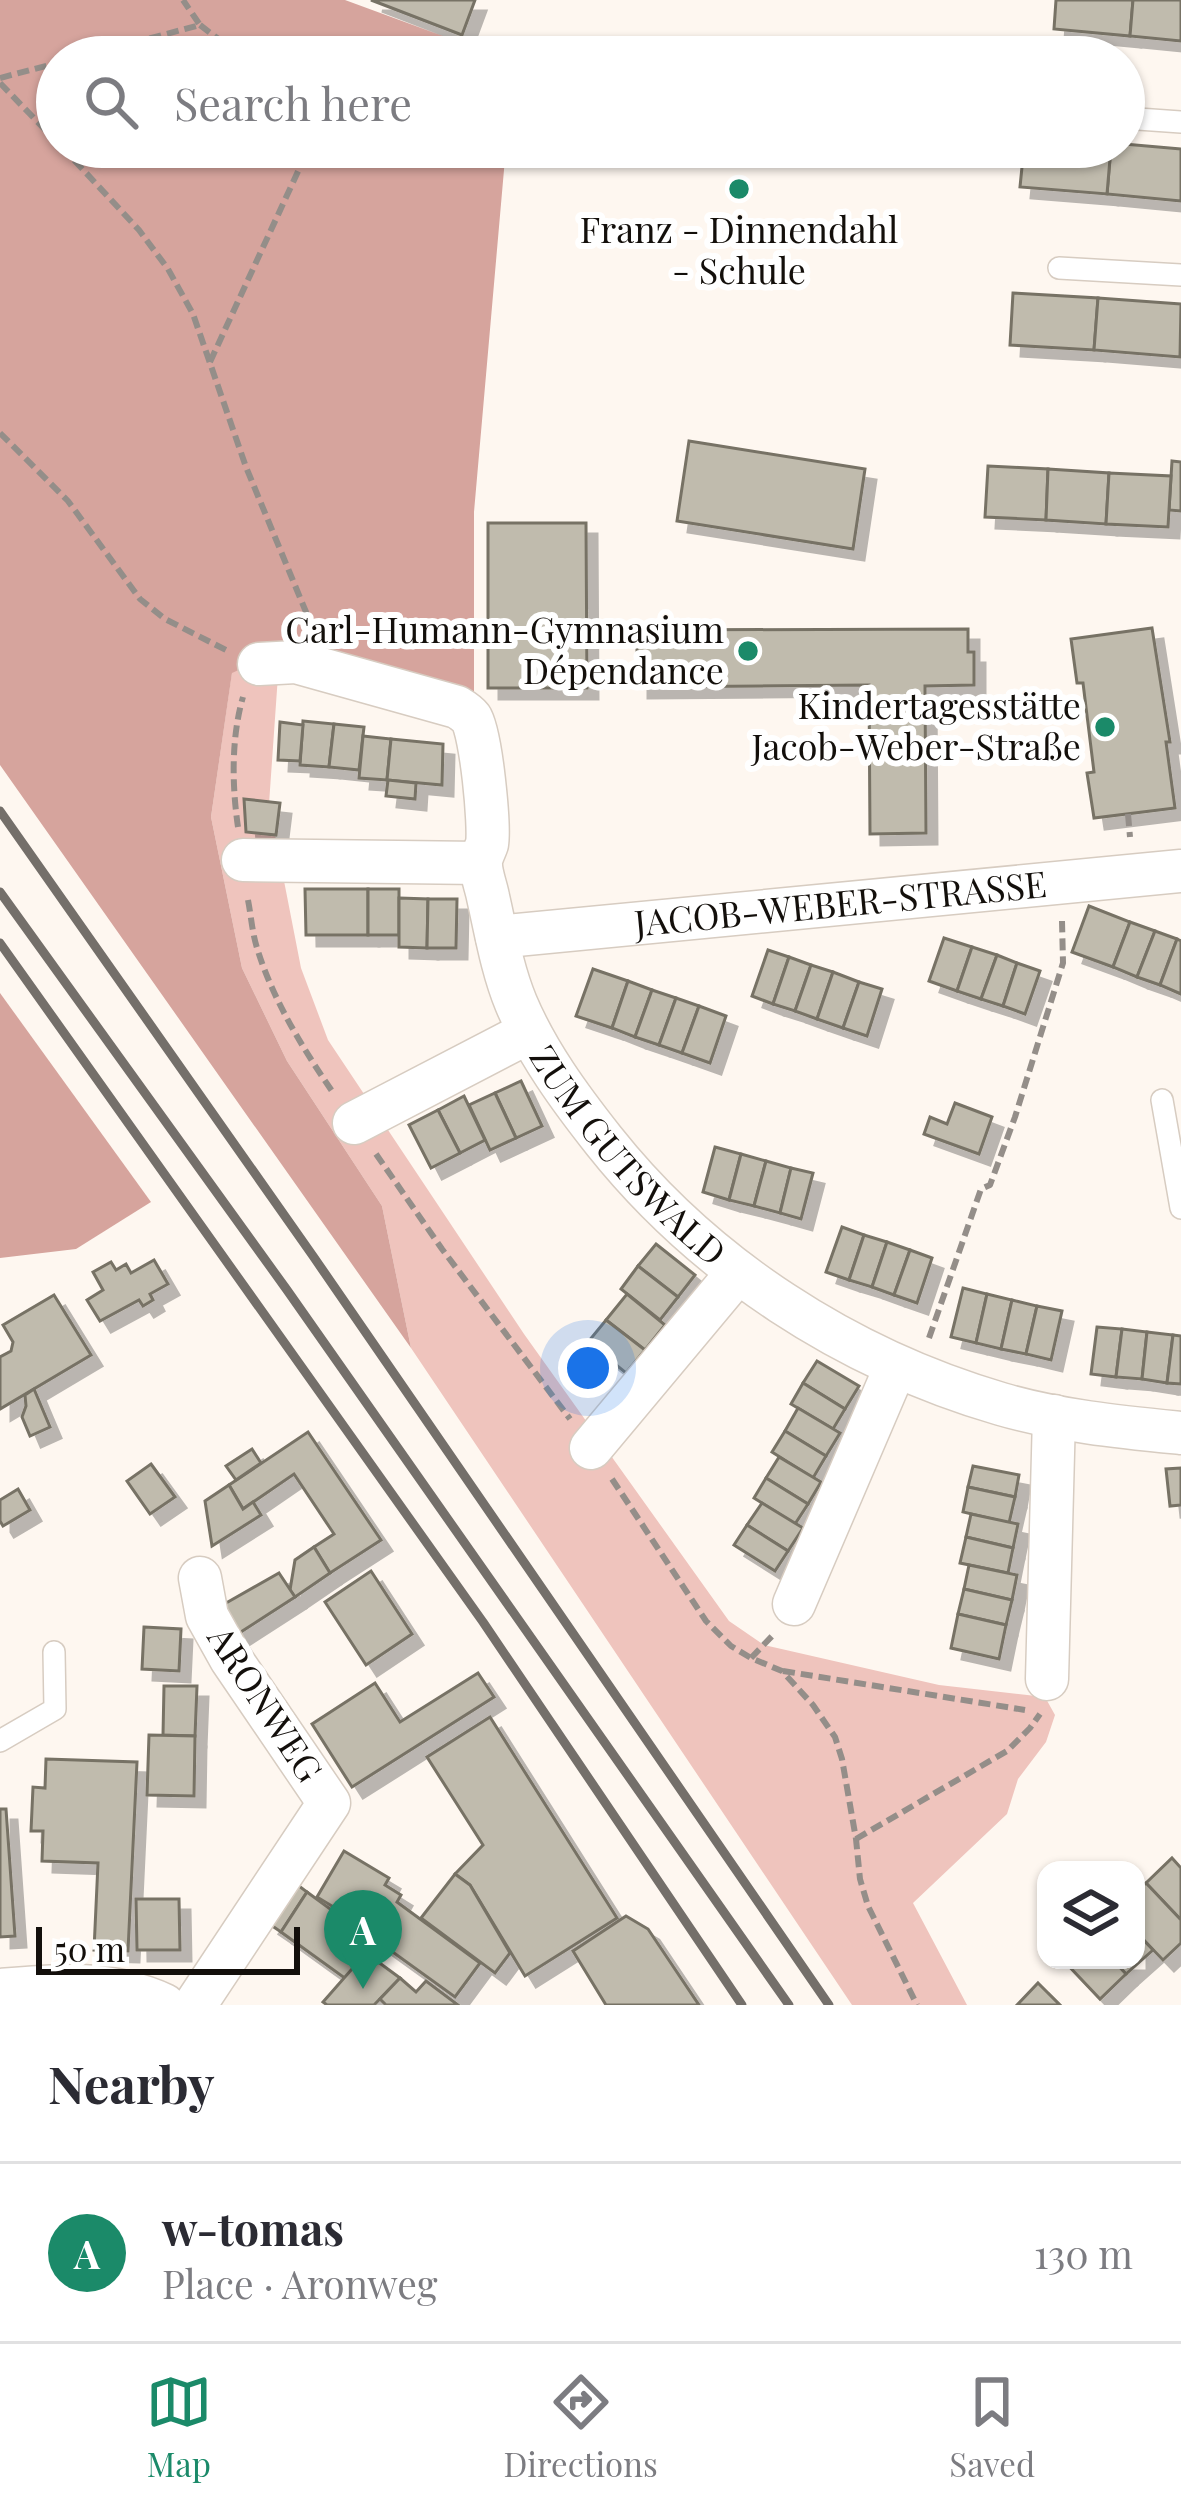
<!DOCTYPE html>
<html lang="en">
<head>
<meta charset="utf-8">
<style>
  body { margin:0; font-family:"Playfair Display",serif; background:#f7f7f7; color:#2b2b33 }
  .controls { position:absolute; right:36px; bottom:36px; display:grid; overflow:hidden; border-radius:24px; box-shadow:0 3px 9px #0004 }
  .controls button { width:108px; height:108px; display:grid; place-items:center; padding:0; border:0; border-bottom:3px solid #e1e1e2; background:#fff; color:#2b2b33; font:60px sans-serif }
  .scale { position:absolute; left:36px; bottom:30px; width:264px; box-sizing:border-box; padding-left:12px; border:6px solid #130f0b; border-top:0; font-size:33px; line-height:42px; white-space:nowrap; color:#130f0b; -webkit-text-stroke:9px #fff; paint-order:stroke }
  .you { position:absolute; left:588px; top:1368px; width:42px; height:42px; margin:-30px; border:9px solid #fff; border-radius:50%; background:#1a73e8; box-shadow:0 0 0 18px #1a73e833 }
  .badge { display:grid; place-items:center; width:78px; height:78px; border-radius:50%; background:#1b8a69; color:#fff; font-size:39px; font-weight:700 }
  .pin { position:absolute; translate:-50% -99px; filter:drop-shadow(0 3px 6px #0008) }
  .pin::after { content:''; position:absolute; top:63px; width:42px; height:36px; background:inherit; clip-path:polygon(0 0,100% 0,50% 100%) }
  .list { margin:0; padding:0; list-style:none }
  h2 { display:flex; justify-content:space-between; align-items:center; height:156px; margin:0; padding:0 48px; font-size:51px }
  h2 small { font-size:39px; font-weight:400; color:#7c7c81 }
  .list li { display:grid; grid-template-columns:78px 1fr auto; gap:36px; align-items:center; box-sizing:border-box; height:180px; padding:0 48px; border-top:3px solid #e1e1e2 }
  .list b { display:block; font-size:45px; white-space:nowrap }
  .list p { margin:0; font-size:39px; white-space:nowrap; color:#7c7c81 }
  .list em { font-size:39px; font-style:normal; color:#7c7c81 }
  .icon { flex:none; width:66px; height:66px; fill:none; stroke:currentColor; stroke-width:2; stroke-linecap:round; stroke-linejoin:round }
  .map { position:relative; flex:none; width:1181px; height:2005px; overflow:hidden }
  .search { position:absolute; background:#fff; box-shadow:0 3px 9px #0004; left:36px; right:36px; top:36px; height:132px; display:flex; align-items:center; gap:30px; box-sizing:border-box; padding:0 42px; border-radius:66px; color:#7c7c81; font-size:45px }
  .sheet { height:336px; background:#fff }
  nav { display:flex; justify-content:space-around; align-items:center; box-sizing:border-box; height:168px; border-top:3px solid #e1e1e2; background:#fff; font-size:33px; color:#7c7c81 }
  nav a { display:grid; justify-items:center; gap:6px }
  nav .on { color:#1b8a69 }
  .map>svg:first-child { display:block }
</style>
</head>
<body>
<div class="map">
<svg width="1181" height="2005" viewBox="0 0 1181 2005">
  <defs>
    <filter id="shadow"><feDropShadow dx="11" dy="11" stdDeviation="0" flood-color="#0004"/></filter>
  </defs>
  <rect width="100%" height="100%" fill="#fef7f0"/>
  <polygon fill="#efc4bd" points="268,658 279,661 269,804 301,968 328,1040 524,1334 729,1621 764,1645 939,1685 1045,1697 1055,1715 1046,1742 1018,1779 1007,1814 913,1903 967,2005 852,2005 411,1348 382,1206 287,1061 242,968 211,817 232,672"/>
  <g fill="#d6a49d">
    <polygon points="0,0 345,0 500,57 57,57 57,147 506,147 474,512 474,747 465,726 268,657 232,673 211,817 242,968 287,1061 382,1206 411,1348 0,765"/>
    <polygon points="0,993 151,1202 76,1249 0,1258"/>
  </g>
  <g fill="#c0bbad" stroke="#777265" stroke-width="3" filter="url(#shadow)">
    <polygon points="371,0 475,0 462,35"/>
    <polygon points="1056,0 1133,0 1130,36 1054,29"/>
    <polygon points="1133,0 1181,0 1181,41 1130,36"/>
    <polygon points="1124,144 1181,149 1181,201 1107,194 1111,147 1124,147"/>
    <polygon points="1024,147 1111,147 1107,194 1020,187"/>
    <polygon points="1013,293 1098,298 1094,350 1010,345"/>
    <polygon points="1098,298 1181,304 1180,357 1094,350"/>
    <polygon points="689,441 865,469 853,549 677,521"/>
    <polygon points="1172,461 1181,462 1181,511 1169,510"/>
    <polygon points="988,466 1048,469 1046,520 985,517"/>
    <polygon points="1048,469 1109,473 1106,524 1046,520"/>
    <polygon points="1109,473 1171,476 1168,527 1106,524"/>
    <polygon points="488,523 586,523 587,688 488,688"/>
    <polygon points="1152,628 1170,742 1166,742 1175,808 1094,818 1087,773 1094,772 1083,683 1077,683 1071,639"/>
    <polygon points="968,629 968,652 974,652 974,685 925,686 926,833 870,834 869,685 637,687 637,630"/>
    <polygon points="303,721 334,724 329,767 300,765"/>
    <polygon points="280,722 303,725 300,761 278,760"/>
    <polygon points="334,724 364,727 359,770 329,767"/>
    <polygon points="363,736 391,739 387,780 359,778"/>
    <polygon points="391,739 443,744 442,785 387,780"/>
    <polygon points="388,780 416,783 415,799 386,796"/>
    <polygon points="244,799 280,803 276,835 246,832"/>
    <polygon points="305,889 368,889 368,935 306,935"/>
    <rect x="368" y="889" width="31" height="46"/>
    <polygon points="399,898 428,899 427,948 399,947"/>
    <polygon points="428,899 457,899 456,948 427,948"/>
    <polygon points="1089,906 1130,922 1113,967 1072,952"/>
    <polygon points="1130,922 1155,931 1137,977 1113,967"/>
    <polygon points="1155,931 1177,939 1160,985 1137,977"/>
    <polygon points="944,938 972,947 957,991 929,981"/>
    <polygon points="1177,939 1181,941 1181,994 1160,985"/>
    <polygon points="972,947 997,955 981,999 957,991"/>
    <polygon points="768,950 789,957 773,1004 752,996"/>
    <polygon points="997,955 1017,963 1003,1006 981,999"/>
    <polygon points="789,957 811,965 795,1011 773,1004"/>
    <polygon points="1017,963 1040,971 1025,1014 1003,1006"/>
    <polygon points="811,965 833,972 817,1019 795,1011"/>
    <polygon points="593,969 628,981 612,1028 576,1016"/>
    <polygon points="833,972 859,982 843,1028 817,1019"/>
    <polygon points="628,981 652,990 635,1037 612,1028"/>
    <polygon points="859,982 882,989 867,1036 843,1028"/>
    <polygon points="652,990 676,998 659,1045 635,1037"/>
    <polygon points="676,998 699,1006 682,1053 659,1045"/>
    <polygon points="699,1006 726,1016 710,1063 682,1053"/>
    <polygon points="521,1081 542,1126 516,1138 495,1093"/>
    <polygon points="495,1093 516,1138 490,1150 469,1105"/>
    <polygon points="464,1096 485,1140 460,1153 438,1110"/>
    <polygon points="955,1103 992,1117 979,1154 924,1134 930,1117 947,1124"/>
    <polygon points="438,1110 460,1153 431,1168 409,1125"/>
    <polygon points="715,1147 741,1154 729,1200 703,1192"/>
    <polygon points="741,1154 766,1161 754,1206 729,1200"/>
    <polygon points="766,1161 791,1168 780,1213 754,1206"/>
    <polygon points="791,1168 813,1173 801,1219 780,1213"/>
    <polygon points="842,1227 864,1235 849,1280 826,1272"/>
    <polygon points="864,1235 887,1242 872,1287 849,1280"/>
    <polygon points="887,1242 910,1250 894,1295 872,1287"/>
    <polygon points="656,1244 695,1275 678,1297 638,1266"/>
    <polygon points="910,1250 932,1258 917,1303 894,1295"/>
    <polygon points="154,1260 168,1284 150,1294 153,1300 143,1306 139,1300 100,1321 87,1300 103,1290 93,1272 111,1262 116,1270 126,1264 131,1273"/>
    <polygon points="638,1266 678,1297 660,1320 621,1289"/>
    <polygon points="963,1288 987,1294 976,1343 951,1337"/>
    <polygon points="627,1294 665,1325 645,1350 606,1320"/>
    <polygon points="987,1294 1012,1300 1001,1349 976,1343"/>
    <polygon points="54,1295 91,1355 0,1409 0,1357 11,1351 13,1342 3,1325"/>
    <polygon points="1012,1300 1037,1306 1026,1354 1001,1349"/>
    <polygon points="1037,1306 1062,1311 1051,1360 1026,1354"/>
    <polygon points="606,1320 645,1350 626,1373 588,1342"/>
    <polygon points="1097,1327 1122,1329 1116,1377 1091,1374"/>
    <polygon points="1122,1329 1147,1332 1142,1379 1116,1377"/>
    <polygon points="1147,1332 1173,1335 1167,1383 1142,1379"/>
    <polygon points="1173,1335 1181,1336 1181,1384 1167,1383"/>
    <polygon points="817,1361 859,1386 845,1409 803,1383"/>
    <polygon points="803,1383 845,1409 833,1429 791,1404"/>
    <polygon points="34,1389 50,1427 30,1436 22,1417 26,1406 25,1395"/>
    <polygon points="798,1408 840,1433 826,1456 785,1431"/>
    <polygon points="785,1431 826,1456 813,1478 772,1452"/>
    <polygon points="308,1432 381,1540 330,1573 314,1547 334,1534 294,1474 243,1509 229,1485"/>
    <polygon points="252,1449 261,1463 236,1480 226,1466"/>
    <polygon points="779,1457 821,1482 808,1504 766,1478"/>
    <polygon points="151,1464 175,1497 150,1514 127,1481"/>
    <polygon points="973,1466 1019,1475 1015,1497 968,1487"/>
    <polygon points="1181,1468 1181,1505 1170,1506 1166,1469"/>
    <polygon points="766,1478 808,1504 795,1524 754,1498"/>
    <polygon points="229,1485 243,1509 253,1502 261,1515 212,1546 205,1501"/>
    <polygon points="968,1487 1015,1497 1009,1523 963,1512"/>
    <polygon points="18,1489 30,1510 3,1526 0,1521 0,1500"/>
    <polygon points="762,1503 803,1528 788,1551 747,1525"/>
    <polygon points="971,1514 1018,1524 1013,1548 966,1537"/>
    <polygon points="747,1525 788,1551 775,1571 734,1545"/>
    <polygon points="966,1537 1013,1548 1008,1573 960,1563"/>
    <polygon points="314,1547 330,1573 295,1597 290,1590 295,1560"/>
    <polygon points="969,1565 1017,1575 1012,1600 964,1589"/>
    <polygon points="371,1571 412,1634 366,1665 325,1602"/>
    <polygon points="279,1573 295,1597 233,1637 219,1607"/>
    <polygon points="964,1589 1012,1600 1006,1625 958,1614"/>
    <polygon points="958,1614 1006,1625 999,1659 951,1648"/>
    <polygon points="144,1627 181,1629 179,1671 142,1669"/>
    <polygon points="478,1673 494,1697 352,1787 312,1724 375,1683 400,1722"/>
    <polygon points="164,1686 197,1686 195,1736 163,1735"/>
    <polygon points="490,1717 617,1918 525,1976 470,1885 455,1874 483,1845 427,1757"/>
    <polygon points="149,1735 195,1736 194,1796 147,1795"/>
    <polygon points="46,1759 137,1762 128,1951 94,1950 98,1863 42,1861 43,1831 31,1831 33,1787 45,1788"/>
    <polygon points="0,1809 6,1809 15,1936 0,1937"/>
    <polygon points="344,1851 389,1878 385,1885 401,1895 397,1902 480,1963 455,1997 358,1927 360,1923 317,1897"/>
    <polygon points="1172,1858 1181,1868 1181,1920 1146,1883"/>
    <polygon points="455,1874 470,1885 510,1953 495,1973 421,1918"/>
    <polygon points="295,1883 307,1892 281,1932 268,1923"/>
    <polygon points="1146,1883 1181,1920 1181,1943 1163,1960 1136,1932 1136,1892"/>
    <polygon points="307,1892 374,1941 346,1979 281,1932"/>
    <polygon points="136,1899 179,1899 180,1950 137,1950"/>
    <polygon points="626,1916 648,1929 699,2005 606,2005 573,1951"/>
    <polygon points="1136,1932 1153,1950 1126,1974 1113,1960 1136,1960"/>
    <polygon points="366,1953 400,1978 374,2005 327,2005 323,2002"/>
    <polygon points="1063,1960 1113,1960 1126,1974 1100,1999"/>
    <polygon points="400,1978 416,1992 426,1981 458,2005 386,2005 380,1999"/>
    <polygon points="1038,1983 1060,2005 1017,2005"/>
  </g>
  <g fill="none" stroke-linecap="round" stroke-linejoin="round">
    <defs>
      <g id="lane">
        <polyline points="1124,118 1181,122"/>
        <polyline points="1059,268 1181,275"/>
        <polyline points="1162,1100 1181,1208"/>
        <polyline points="0,1741 55,1709 54,1652"/>
      </g>
      <g id="street">
        <path id="s1" d="M 259,664 L 296,662 L 457,707 C 462,710 467,713 471,718 C 481,732 490,826 487,844 C 485,850 482,855 481,861 C 480,872 486,886 488,897 C 496,932 502,969 516,1003 C 537,1053 570,1098 604,1141 C 704,1267 847,1359 1001,1404 C 1059,1421 1121,1427 1181,1433"/>
        <polyline points="243,860 480,863"/>
        <path id="s2" d="M 497,937 L 1181,871"/>
        <polyline points="354,1123 529,1032"/>
        <polyline points="591,1448 738,1272"/>
        <polyline points="794,1604 896,1366"/>
        <polyline points="1047,1679 1054,1416"/>
        <path d="M 0,1990 C 58,1985 110,1980 164,2005"/>
        <polyline points="195,2005 329,1803 231,1659 207,1616 200,1578"/>
      </g>
    </defs>
    <use href="#lane" stroke="#d7ccc1" stroke-width="24"/>
    <use href="#street" stroke="#d7ccc1" stroke-width="45"/>
    <g stroke="#948e89" stroke-width="6" stroke-dasharray="12 6" stroke-linecap="butt">
      <polyline points="200,25 242,57"/>
      <polyline points="80,57 200,25 183,0"/>
      <polyline points="0,78 57,63"/>
      <polyline points="0,83 57,142"/>
      <polyline points="62,147 139,230 168,269 193,314 246,467 306,612 295,624"/>
      <polyline points="210,362 307,152 305,147"/>
      <polyline points="0,433 68,501 140,599 165,619 228,651"/>
      <polyline points="1128,814 1130,837"/>
      <path d="M 238,827 C 232,786 231,738 243,697"/>
      <path d="M 248,900 C 251,915 252,932 257,948 C 273,1000 303,1049 334,1094"/>
      <polyline points="376,1154 442,1249 570,1419"/>
      <polyline points="929,1338 981,1189 990,1185 1015,1117 1063,963 1062,921"/>
      <polyline points="612,1479 706,1621 731,1646 751,1658 782,1671 813,1705 835,1737 842,1759 856,1839 860,1879 868,1906 917,2005"/>
      <polyline points="751,1658 773,1635"/>
      <polyline points="783,1671 1025,1710"/>
      <polyline points="856,1839 1007,1751 1030,1728 1040,1714"/>
    </g>
    <use href="#lane" stroke="#fff" stroke-width="21"/>
    <use href="#street" stroke="#fff" stroke-width="42"/>
    <g stroke="#746f6a" stroke-width="9">
      <polyline points="0,811 313,1256 829,2005"/>
      <polyline points="0,892 287,1290 789,2005"/>
      <polyline points="0,943 483,1622 742,2005"/>
    </g>
  </g>
  <g fill="#1b8a69" stroke="#fff" stroke-width="4.5">
    <circle cx="739" cy="189" r="12"/>
    <circle cx="748" cy="651" r="12"/>
    <circle cx="1105" cy="727" r="12"/>
  </g>
  <g text-anchor="middle" stroke-width="12" stroke-linejoin="round" paint-order="stroke">
    <g font-size="36" fill="#130f0b" stroke="#fff" text-anchor="end">
      <text x="739" y="243" text-anchor="middle">Franz - Dinnendahl<tspan x="739" dy="41">- Schule</tspan></text>
      <text x="724" y="643">Carl-Humann-Gymnasium<tspan x="724" dy="41">Dépendance</tspan></text>
      <text x="1081" y="719">Kindertagesstätte<tspan x="1081" dy="41">Jacob-Weber-Straße</tspan></text>
    </g>
    <g font-size="36" fill="#130f0b" stroke="#fff">
      <text dy="13" stroke="none"><textPath href="#s2" startOffset="345">JACOB-WEBER-STRASSE</textPath></text>
      <text dy="13" stroke="none"><textPath href="#s1" startOffset="705">ZUM GUTSWALD</textPath></text>
      <text transform="translate(265 1704) rotate(57)" y="13">ARONWEG</text>
    </g>
  </g>
</svg>
<div class="controls">
<button><svg class="icon" aria-label="layers" viewBox="0 0 24 24"><path d="M12 4l9 5-9 5-9-5zM3 14l9 5 9-5"/></svg></button>
</div>
<div class="scale">50 m</div>
<div class="you"></div>
<div class="pin badge" style="left:363px;top:1989px">A</div>
<div class="search"><svg class="icon" aria-label="search" viewBox="0 0 24 24"><circle cx="10" cy="10" r="6"/><path d="M15 15l6 6"/></svg>Search here</div>
</div>
<section class="sheet">
<h2>Nearby<small></small></h2>
<ul class="list">
<li><span class="badge">A</span><div><b>w-tomas</b><p>Place · Aronweg</p></div><em>130 m</em></li>
</ul>
</section>
<nav>
<a class="on"><svg class="icon" aria-label="map" viewBox="0 0 24 24"><path d="M3 6l6-2 6 2 6-2v14l-6 2-6-2-6 2zM9 4v14M15 6v14"/></svg>Map</a>
<a><svg class="icon" aria-label="directions" viewBox="0 0 24 24"><path d="M12 3l9 9-9 9-9-9zM9 14v-3h6M13 9l2 2-2 2"/></svg>Directions</a>
<a><svg class="icon" aria-label="saved" viewBox="0 0 24 24"><path d="M7 4h10v16l-5-4-5 4z"/></svg>Saved</a>
</nav>
</body>
</html>
